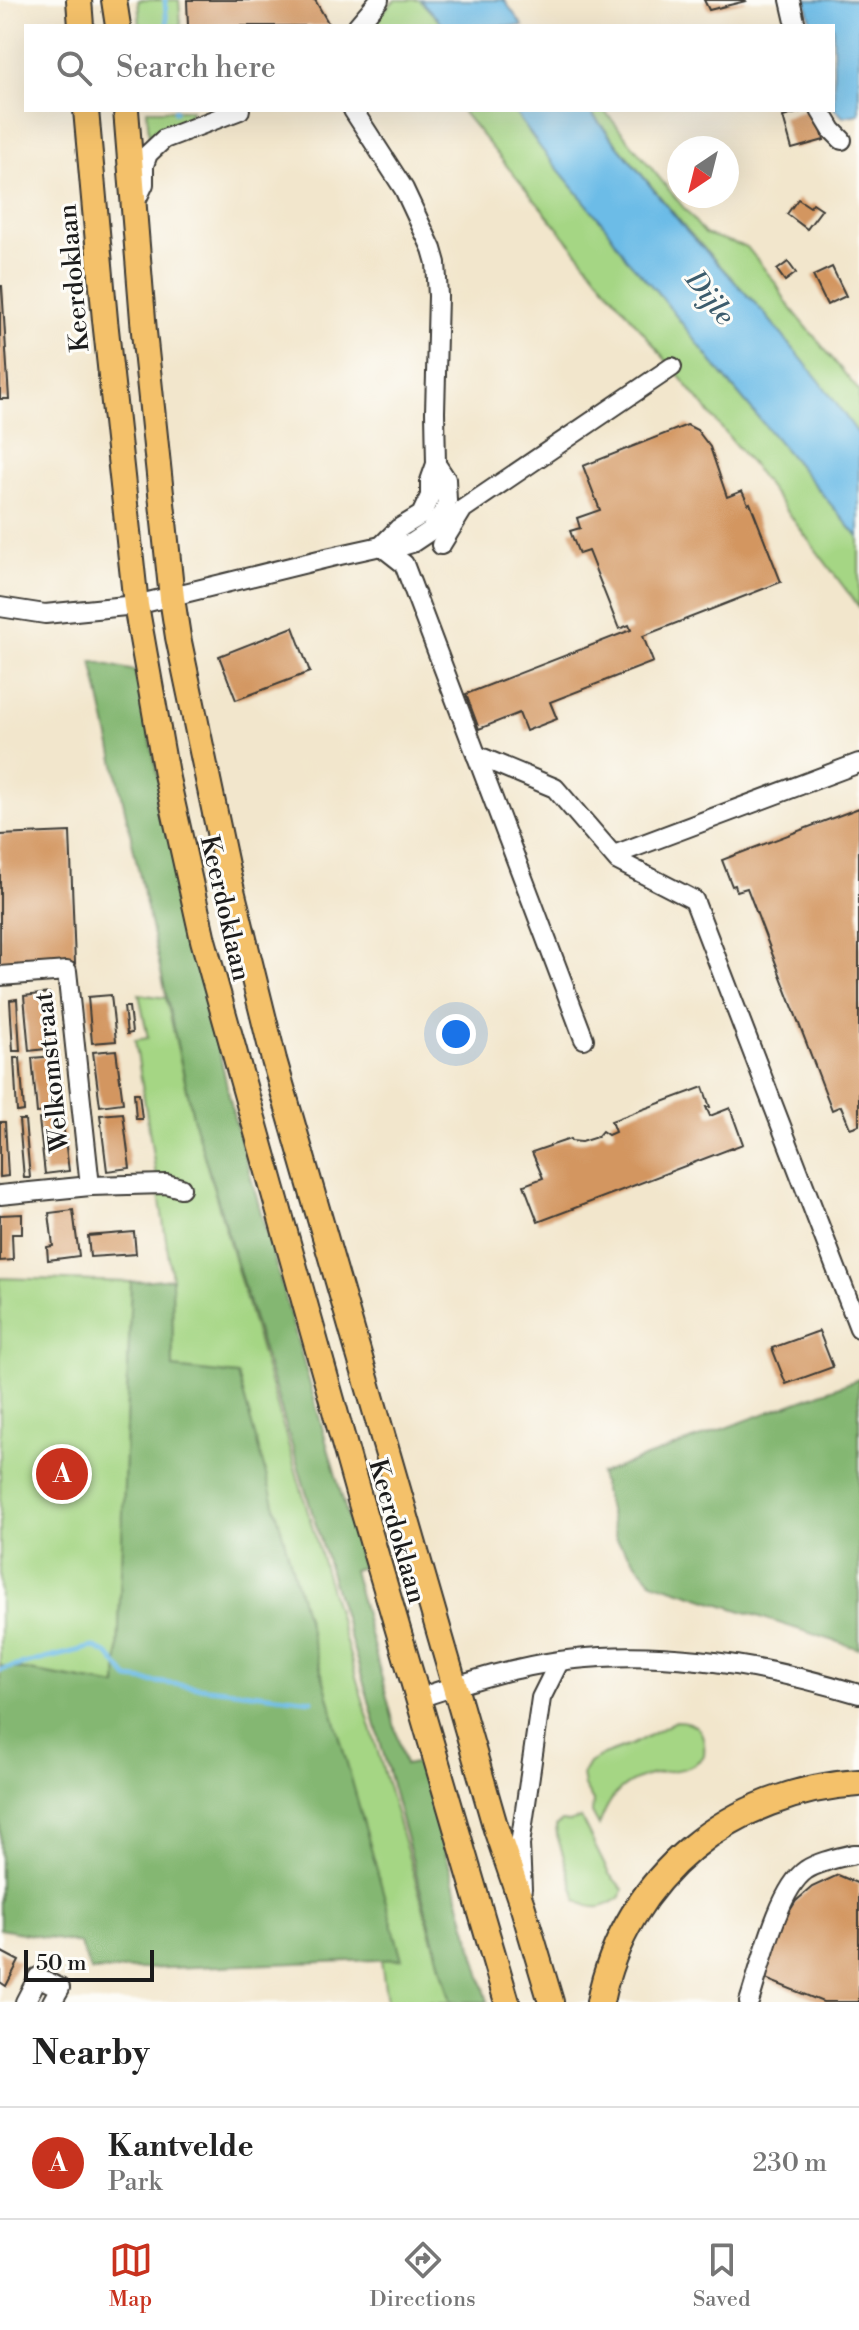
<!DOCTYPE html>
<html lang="en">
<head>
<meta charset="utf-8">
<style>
  body { margin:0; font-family:"Libre Bodoni",serif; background:#f6f6f6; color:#222 }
  .compass { position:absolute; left:667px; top:136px; width:72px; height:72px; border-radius:50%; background:#fff; box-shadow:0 8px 32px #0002; rotate:215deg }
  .scale { position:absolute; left:24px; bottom:20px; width:130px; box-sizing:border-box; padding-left:8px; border:4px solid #1c1c1c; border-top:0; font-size:22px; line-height:28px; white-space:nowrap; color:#1c1c1c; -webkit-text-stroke:6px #fdfcf7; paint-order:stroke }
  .you { position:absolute; left:456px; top:1034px; width:28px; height:28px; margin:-20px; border:6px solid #fff; border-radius:50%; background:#1a73e8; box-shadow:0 0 0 12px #1a73e833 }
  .badge { display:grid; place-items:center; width:52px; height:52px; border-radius:50%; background:#c8321e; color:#fff; font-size:26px; font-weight:700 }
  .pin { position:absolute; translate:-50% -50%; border:4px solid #fff; box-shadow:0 2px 8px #0006 }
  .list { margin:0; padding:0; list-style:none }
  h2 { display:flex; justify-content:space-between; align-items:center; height:104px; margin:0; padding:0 32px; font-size:34px }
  h2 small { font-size:26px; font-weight:400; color:#767676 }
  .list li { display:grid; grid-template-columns:52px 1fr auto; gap:24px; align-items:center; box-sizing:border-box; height:112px; padding:0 32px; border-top:2px solid #e0e0e0 }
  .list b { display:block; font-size:30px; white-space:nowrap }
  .list p { margin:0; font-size:26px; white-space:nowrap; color:#767676 }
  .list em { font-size:26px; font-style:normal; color:#767676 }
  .icon { flex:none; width:44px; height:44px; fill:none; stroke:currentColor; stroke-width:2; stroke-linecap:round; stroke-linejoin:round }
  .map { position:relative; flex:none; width:859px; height:2002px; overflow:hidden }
  .search { position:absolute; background:#fff; box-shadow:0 8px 32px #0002; left:24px; right:24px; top:24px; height:88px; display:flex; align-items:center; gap:20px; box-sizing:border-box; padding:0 28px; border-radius:0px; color:#767676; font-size:30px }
  .sheet { height:216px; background:#fff }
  nav { display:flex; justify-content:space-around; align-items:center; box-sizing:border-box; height:112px; border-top:2px solid #e0e0e0; background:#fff; font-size:22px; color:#767676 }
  nav a { display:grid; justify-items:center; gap:4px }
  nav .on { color:#c8321e }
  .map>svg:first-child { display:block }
</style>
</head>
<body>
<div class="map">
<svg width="859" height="2002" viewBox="0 0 859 2002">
  <rect width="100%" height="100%" fill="#fdfcf7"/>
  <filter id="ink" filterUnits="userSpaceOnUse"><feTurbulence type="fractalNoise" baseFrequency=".0125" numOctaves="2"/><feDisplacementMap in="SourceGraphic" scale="16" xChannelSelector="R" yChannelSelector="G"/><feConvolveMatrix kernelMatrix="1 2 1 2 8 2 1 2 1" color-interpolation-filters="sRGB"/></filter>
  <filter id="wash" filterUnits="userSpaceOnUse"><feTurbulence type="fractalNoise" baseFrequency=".006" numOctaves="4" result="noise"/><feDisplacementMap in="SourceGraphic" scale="32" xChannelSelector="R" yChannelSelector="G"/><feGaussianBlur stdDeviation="1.8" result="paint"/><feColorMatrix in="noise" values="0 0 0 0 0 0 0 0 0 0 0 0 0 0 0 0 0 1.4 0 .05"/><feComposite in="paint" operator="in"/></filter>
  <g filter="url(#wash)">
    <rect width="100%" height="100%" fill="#f2e6cc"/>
    <g fill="#a5d684" stroke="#607950" stroke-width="2">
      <polygon points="138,0 179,0 181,26 140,26"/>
      <polygon points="395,0 420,0 444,26 380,26 374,20"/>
      <polygon points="147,110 191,110 188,122 149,136"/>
      <polygon points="461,110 513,110 543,151 606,227 626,258 659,294 721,373 859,538 859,607 752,465"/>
      <polygon points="589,110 604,110 705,234 747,247 777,285 786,302 859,391 859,435 820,382 764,313 688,231"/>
      <polygon points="139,994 166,998 195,1125 451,2002 387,2002 381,1960 173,1368 172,1278 135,1040 148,1038"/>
      <polygon points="0,1278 131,1282 117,1686 0,1666"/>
      <path d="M 676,1721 C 700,1721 706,1734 704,1756 C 690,1770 682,1769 664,1772 C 627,1778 610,1792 599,1826 L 592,1813 L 593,1801 L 584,1786 L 582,1775 L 589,1763 L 603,1755 L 633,1744 Z"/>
      <path d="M 581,1818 L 609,1874 L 623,1889 L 621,1897 C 606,1908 593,1912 577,1900 L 557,1835 L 556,1826 L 562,1821 L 568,1822 Z"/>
    </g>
    <g fill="#84b772" stroke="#506a47" stroke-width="2">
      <polygon points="92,661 135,671 234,1118 362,1567 353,1570 405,1765 420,1762 488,2002 451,2002 368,1697 195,1125"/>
      <polygon points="172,1278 173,1368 238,1375 402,1959 91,1971 80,1944 0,1929 0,1666 117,1686 131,1282"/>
      <polygon points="859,1379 859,1649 652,1582 616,1539 600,1474"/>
    </g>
    <g fill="#6cbce7" stroke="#446c82" stroke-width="2">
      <polygon points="420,0 504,0 523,26 444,26"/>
      <polygon points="806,0 859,0 859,114 843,117 834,108 833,26 812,26"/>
      <polygon points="513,110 589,110 687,231 764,313 819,380 859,435 859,538 721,373 659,294 626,258 606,227 543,151"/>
    </g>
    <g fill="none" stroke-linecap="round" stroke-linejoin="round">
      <g stroke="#6cbce7" stroke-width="5">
        <polyline points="165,0 167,26"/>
        <polyline points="175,110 175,112"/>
        <polyline points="0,1670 93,1647 108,1654 129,1679 312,1700"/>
      </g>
    </g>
    <g id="blocks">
      <g fill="#d39660">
        <polygon points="187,0 315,0 330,26 188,26"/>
        <polygon points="704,0 745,0 746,1 709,10"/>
        <polygon points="807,110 816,110 824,140 792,149 783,117"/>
        <polygon points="798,199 810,207 813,203 822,209 807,229 787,214"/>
        <polygon points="788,262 796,273 785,281 777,270"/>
        <polygon points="832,267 846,296 827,305 813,276"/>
        <polygon points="0,286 2,286 9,399 0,399"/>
        <polygon points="687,425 697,430 710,447 727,497 742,491 748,504 750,503 781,582 643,636 653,662 550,702 557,719 526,731 519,713 479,729 466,694 631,630 629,625 619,629 588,551 579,554 570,531 580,528 577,518 600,510 583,466"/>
        <polygon points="293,627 310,672 236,700 219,656"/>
        <polygon points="859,808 859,1125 850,1128 841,1106 832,1110 747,888 737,891 735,885 732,886 722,860"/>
        <polygon points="70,832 75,963 0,968 0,835"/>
        <polygon points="49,993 54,1048 29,1051 24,996"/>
        <polygon points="111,995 116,1041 92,1043 88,997"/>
        <polygon points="17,999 20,1051 13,1051 10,1000"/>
        <polygon points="124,1007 129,1007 132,1033 127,1034"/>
        <polygon points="116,1050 123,1103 100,1106 93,1052"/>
        <polygon points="55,1056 61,1111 37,1113 32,1058"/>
        <polygon points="14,1058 20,1058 24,1111 17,1112"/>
        <polygon points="703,1087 710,1107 706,1107 710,1116 730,1108 743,1144 538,1222 524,1185 543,1178 532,1152 570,1139 571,1141 581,1142 597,1137 602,1131 608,1135 615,1132 611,1121"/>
        <polygon points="134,1093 139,1093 142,1119 136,1119"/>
        <polygon points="123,1113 130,1168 107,1171 100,1115"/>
        <polygon points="62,1116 69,1171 45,1174 39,1119"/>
        <polygon points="19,1120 25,1120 30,1178 24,1178"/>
        <polygon points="0,1122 5,1122 8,1176 0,1177"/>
        <polygon points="73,1210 79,1256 48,1260 47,1247 53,1246 49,1213"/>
        <polygon points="22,1214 22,1234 12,1234 13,1260 0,1261 0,1215"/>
        <polygon points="134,1232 136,1254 90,1257 88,1236"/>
        <polygon points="819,1331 833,1367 786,1384 772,1348"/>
        <polygon points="838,1875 859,1884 859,2002 823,2002 763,1978 784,1920 796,1901 812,1887"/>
        <polygon points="0,1951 19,1961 6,1986 0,1982"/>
      </g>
    </g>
  </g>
  <g filter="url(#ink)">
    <use href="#blocks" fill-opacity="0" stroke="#3c3a36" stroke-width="2"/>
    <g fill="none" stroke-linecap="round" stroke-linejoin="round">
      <defs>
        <g id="minor">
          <polyline points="790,0 796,26"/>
          <polyline points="357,26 379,0"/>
          <polyline points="353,110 404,189 432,249 436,263 438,296 435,412 436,464 430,481 430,496 421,515 398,529 381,546"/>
          <polyline points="820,110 832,130 842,140"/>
          <polyline points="135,203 144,184 144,165 148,154 164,139 240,110"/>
          <polyline points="441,545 463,509 672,367"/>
          <polyline points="381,546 404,564 584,1039"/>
          <polyline points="0,607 45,614 136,605 331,557 381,546 395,548 412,543 430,531 445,509 447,501 446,479 436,464"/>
          <polyline points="476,755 555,788 618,861 694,900 859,1328"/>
          <polyline points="614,855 859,763"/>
          <polyline points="0,976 67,971 90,1186"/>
          <polyline points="0,1195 90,1186 166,1184 181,1188"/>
          <path d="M 418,1698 C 450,1688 483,1676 517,1669 C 630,1642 750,1661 859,1694"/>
          <polyline points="522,1889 520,1845 541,1698 559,1662"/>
          <polyline points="25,2002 38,1977 60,1988 52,2002"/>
          <path d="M 749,2002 C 760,1969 778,1889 806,1870 C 820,1861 838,1858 854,1854 L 859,1854"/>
        </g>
        <g id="major">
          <polyline points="79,0 81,26"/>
          <polyline points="114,0 118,26"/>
          <polyline points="86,110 105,320 136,605 166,774 203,940 360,1500 507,2002"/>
          <polyline points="126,110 144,332 172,598 178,637 227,870 274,1060 496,1829 523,1908 551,2002"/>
        </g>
        <path id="highway" d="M 600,2002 C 625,1876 733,1790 859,1783"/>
      </defs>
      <use href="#minor" stroke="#3c3a36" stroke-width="22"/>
      <use href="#major" stroke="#3c3a36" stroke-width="28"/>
      <use href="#highway" stroke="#3c3a36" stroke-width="30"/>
      <use href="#minor" stroke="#fff" stroke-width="18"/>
      <use href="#major" stroke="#f4c16a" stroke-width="24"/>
      <use href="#highway" stroke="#f4c16a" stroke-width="26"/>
    </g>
  </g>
  <g text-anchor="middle" stroke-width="6" stroke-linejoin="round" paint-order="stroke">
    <g font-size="26" fill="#1c1c1c" stroke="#fdfcf7">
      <text transform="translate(73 278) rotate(-95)" y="9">Keerdoklaan</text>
      <text transform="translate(226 908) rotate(77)" y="9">Keerdoklaan</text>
      <text transform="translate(51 1072) rotate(-96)" y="9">Welkomstraat</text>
      <text transform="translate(398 1531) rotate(74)" y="9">Keerdoklaan</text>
    </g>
    <g font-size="28" font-style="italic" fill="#3c5c6d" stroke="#fdfcf7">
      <text transform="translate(711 297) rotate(52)" y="10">Dijle</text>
    </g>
  </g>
</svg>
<svg class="compass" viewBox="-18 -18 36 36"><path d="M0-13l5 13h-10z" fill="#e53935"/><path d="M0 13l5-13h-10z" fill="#767676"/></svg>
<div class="scale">50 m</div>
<div class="you"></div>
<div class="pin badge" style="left:62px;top:1474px">A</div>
<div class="search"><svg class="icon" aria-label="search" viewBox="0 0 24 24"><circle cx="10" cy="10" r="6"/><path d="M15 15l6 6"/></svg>Search here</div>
</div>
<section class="sheet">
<h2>Nearby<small></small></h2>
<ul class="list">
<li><span class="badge">A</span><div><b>Kantvelde</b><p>Park</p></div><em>230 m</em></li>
</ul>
</section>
<nav>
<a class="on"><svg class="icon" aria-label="map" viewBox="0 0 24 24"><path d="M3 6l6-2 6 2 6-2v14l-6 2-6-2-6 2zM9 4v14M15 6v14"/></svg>Map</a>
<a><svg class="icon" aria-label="directions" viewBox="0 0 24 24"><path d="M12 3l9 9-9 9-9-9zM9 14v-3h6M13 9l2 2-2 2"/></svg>Directions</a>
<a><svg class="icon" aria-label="saved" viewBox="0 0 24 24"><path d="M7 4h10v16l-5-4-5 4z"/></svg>Saved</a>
</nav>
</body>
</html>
